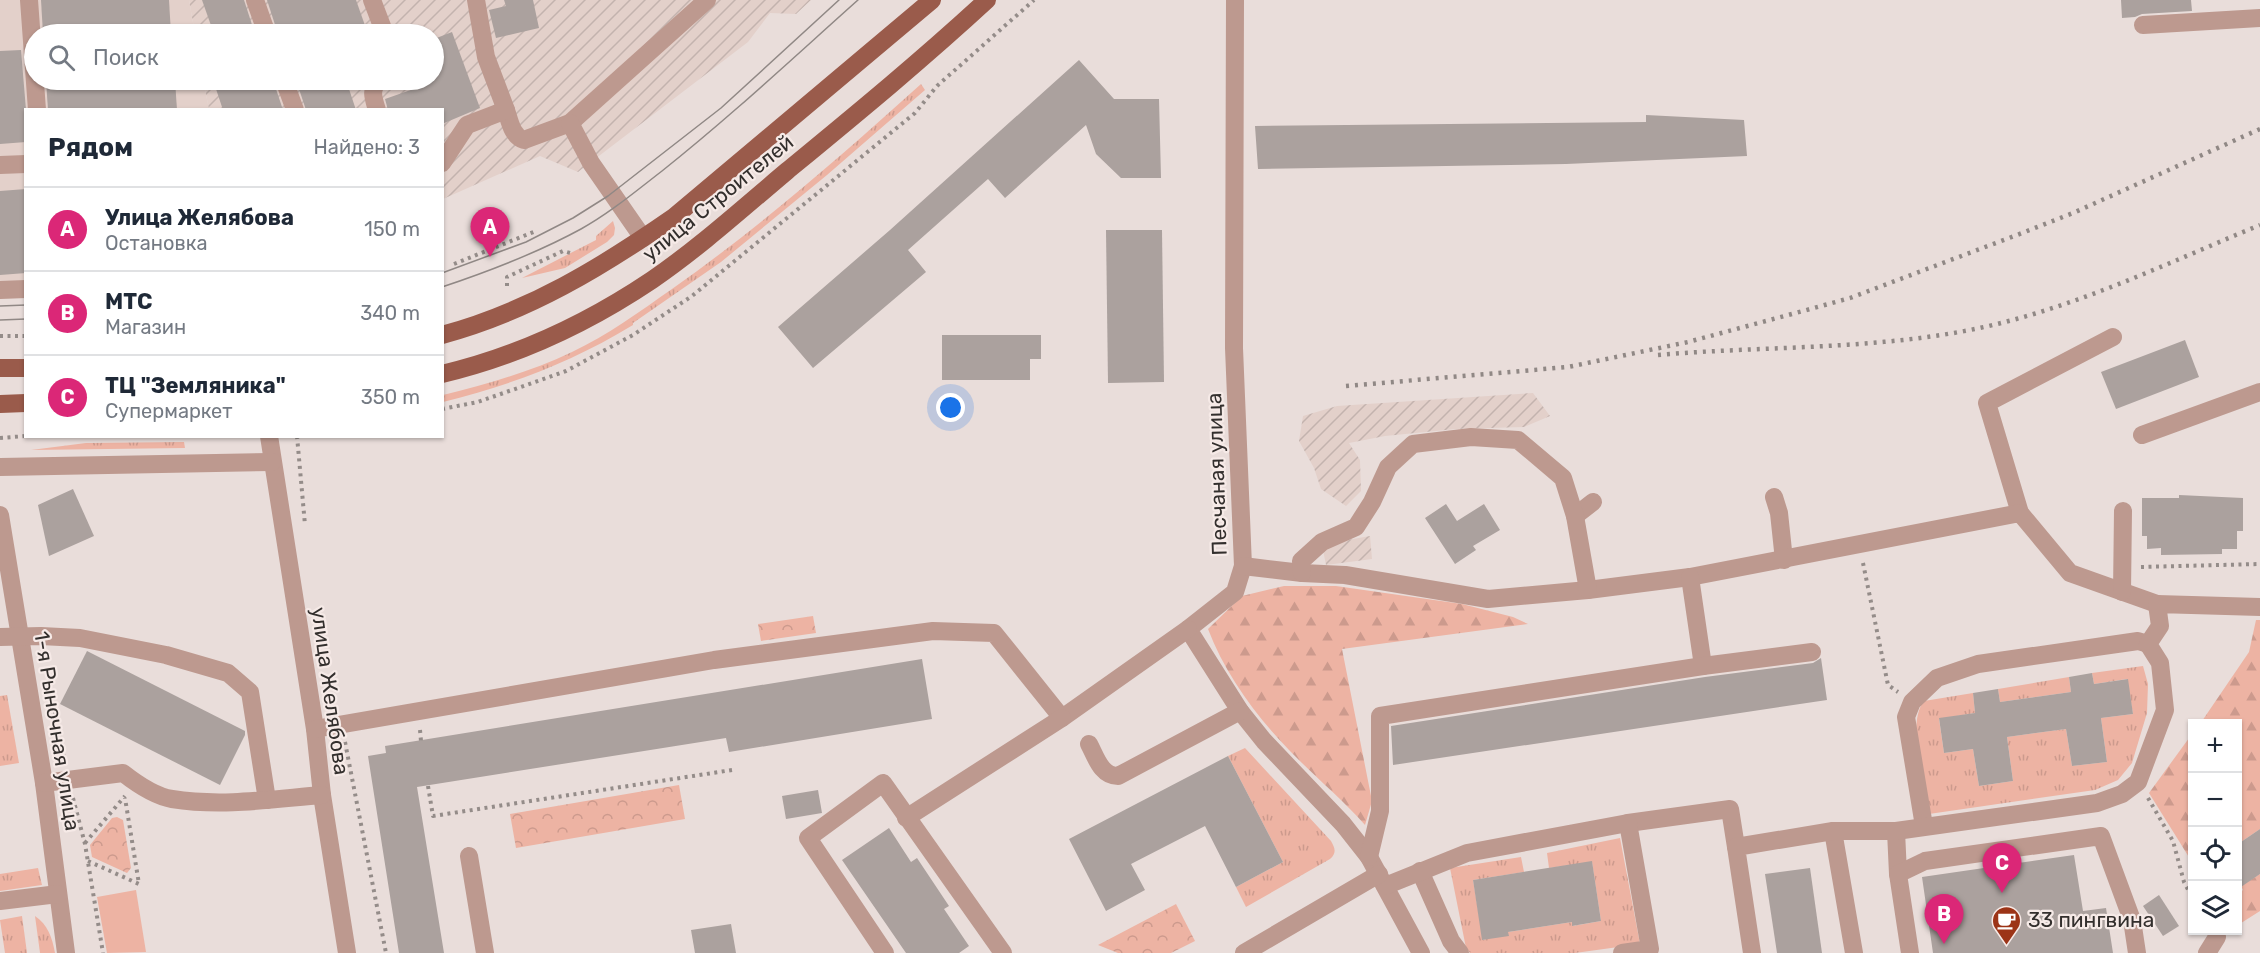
<!DOCTYPE html>
<html lang="ru">
<head>
<meta charset="utf-8">
<style>
  body { margin:0; font-family:Rubik,sans-serif; background:#f6f6f7; color:#1f2937 }
  .controls { position:absolute; right:18px; bottom:18px; display:grid; overflow:hidden; border-radius:0px; box-shadow:0 2px 4px #0004 }
  .controls button { width:54px; height:54px; display:grid; place-items:center; padding:0; border:0; border-bottom:2px solid #e0e1e3; background:#fff; color:#1f2937; font:30px sans-serif }
  .you { position:absolute; left:951px; top:408px; width:21px; height:21px; margin:-15px; border:4px solid #fff; border-radius:50%; background:#1a73e8; box-shadow:0 0 0 9px #1a73e833 }
  .badge { display:grid; place-items:center; width:39px; height:39px; border-radius:50%; background:#db2777; color:#fff; font-size:20px; font-weight:700 }
  .pin { position:absolute; translate:-50% -50px; filter:drop-shadow(0 2px 3px #0008) }
  .pin::after { content:''; position:absolute; top:32px; width:21px; height:18px; background:inherit; clip-path:polygon(0 0,100% 0,50% 100%) }
  .list { margin:0; padding:0; list-style:none }
  h2 { display:flex; justify-content:space-between; align-items:center; height:78px; margin:0; padding:0 24px; font-size:26px }
  h2 small { font-size:20px; font-weight:400; color:#747a83 }
  .list li { display:grid; grid-template-columns:39px 1fr auto; gap:18px; align-items:center; box-sizing:border-box; height:84px; padding:0 24px; border-top:2px solid #e0e1e3 }
  .list b { display:block; font-size:22px; white-space:nowrap }
  .list p { margin:0; font-size:20px; white-space:nowrap; color:#747a83 }
  .list em { font-size:20px; font-style:normal; color:#747a83 }
  .icon { flex:none; width:33px; height:33px; fill:none; stroke:currentColor; stroke-width:2; stroke-linecap:round; stroke-linejoin:round }
  .map { position:relative; flex:none; width:2260px; height:953px; overflow:hidden }
  .search { position:absolute; background:#fff; box-shadow:0 2px 4px #0004; left:24px; top:24px; width:420px; height:66px; display:flex; align-items:center; gap:15px; box-sizing:border-box; padding:0 21px; border-radius:33px; color:#747a83; font-size:22px }
  .panel { position:absolute; background:#fff; box-shadow:0 2px 4px #0004; left:24px; top:108px; width:420px; height:330px; border-radius:0px }
  .map>svg:first-child { display:block }
</style>
</head>
<body>
<div class="map">
<svg width="2260" height="953" viewBox="0 0 2260 953">
  <defs>
    <pattern id="industrial-furrows" width="10" height="10" patternUnits="userSpaceOnUse" patternTransform="scale(1.5)"><rect width="10" height="10" fill="#e3d0ca"/><path d="M-1 1l2-2M0 10L10 0M9 11l2-2" fill="none" stroke="#c3b3ae"/></pattern>
    <pattern id="grass-tufts" width="24" height="20" patternUnits="userSpaceOnUse" patternTransform="scale(1.5)"><rect width="24" height="20" fill="#edb3a3"/><path d="M3 7l-1-3M5 7V3M7 7l1-3M15 17l-1-3M17 17v-4M19 17l1-3" fill="none" stroke="#cc9a8d"/></pattern>
    <pattern id="forest-firs" width="22" height="20" patternUnits="userSpaceOnUse" patternTransform="scale(1.5)"><rect width="22" height="20" fill="#edb3a3"/><path d="M5 1l3.5 6h-7zM16 11l3.5 6h-7z" fill="#cc9a8d"/></pattern>
    <pattern id="park-crowns" width="20" height="18" patternUnits="userSpaceOnUse" patternTransform="scale(1.5)"><rect width="20" height="18" fill="#edb3a3"/><path d="M2 6a3 3 0 1 1 6 0M12 15a3 3 0 1 1 6 0" fill="none" stroke="#cc9a8d"/></pattern>
  </defs>
  <rect width="100%" height="100%" fill="#e9ddda"/>
  <polygon fill="#e3d0ca" points="0,0 189,0 195,34 34,34 34,80 203,80 209,109 26,110 25,293 0,294"/>
  <g fill="url(#industrial-furrows)">
    <polygon points="189,0 811,0 796,14 770,13 748,42 578,172 540,156 443,199 442,110 209,109 203,80 434,80 434,34 195,34"/>
    <polygon points="1533,393 1550,416 1524,427 1456,429 1385,436 1349,443 1360,460 1361,491 1346,506 1321,489 1314,468 1299,441 1303,416 1337,406"/>
    <polygon points="1370,536 1372,559 1326,565 1323,550 1347,540"/>
  </g>
  <g fill="url(#grass-tufts)">
    <path d="M 921,84 L 925,90 L 827,175 L 721,262 L 633,323 L 633,325 C 570,363 514,384 443,402 L 443,395 C 487,384 530,372 572,352 C 608,335 639,312 672,289 C 760,227 841,156 921,84 Z"/>
    <polygon points="613,221 615,228 614,235 607,242 565,268 522,278 596,240 596,236"/>
    <polygon points="184,442 185,448 31,450 86,443"/>
    <path d="M 2143,666 L 2148,684 L 2147,713 L 2132,763 L 2118,780 L 2095,790 L 1929,814 C 1924,787 1906,723 1924,701 L 1973,693 L 1975,713 L 1939,719 L 1944,753 L 1973,749 L 1979,786 L 2013,781 L 2007,737 L 2066,729 L 2072,766 L 2107,762 L 2101,718 L 2133,714 L 2127,679 L 2094,684 L 2092,673 Z"/>
    <polygon points="2069,677 2071,692 2000,702 1998,689"/>
    <polygon points="7,695 19,763 0,766 0,696"/>
    <path d="M 1245,748 L 1331,841 C 1335,848 1337,853 1330,859 L 1246,907 L 1236,887 L 1283,862 L 1228,756 Z"/>
    <polygon points="1620,838 1640,944 1575,953 1470,953 1466,948 1450,868 1521,857 1524,872 1473,880 1483,940 1508,932 1572,922 1573,926 1601,921 1592,862 1549,868 1547,853"/>
    <polygon points="38,868 42,885 0,891 0,874"/>
    <polygon points="22,916 27,953 5,953 0,920"/>
    <path d="M 35,916 C 48,925 52,937 55,953 L 40,953 Z"/>
  </g>
  <g fill="url(#forest-firs)">
    <path d="M 1284,586 L 1336,586 L 1462,604 L 1513,617 L 1528,624 L 1342,649 L 1372,801 L 1365,825 C 1341,798 1314,776 1289,750 C 1256,716 1225,674 1208,629 L 1242,596 Z"/>
    <polygon points="2256,620 2260,620 2260,829 2238,844 2238,724 2200,724 2249,652"/>
    <polygon points="2192,734 2192,862 2149,793"/>
    <polygon points="2260,874 2260,911 2238,925 2238,894 2243,890 2241,886"/>
  </g>
  <g fill="url(#park-crowns)">
    <polygon points="813,616 816,633 761,641 758,624"/>
    <polygon points="679,785 685,819 516,848 510,814"/>
    <polygon points="117,817 123,820 131,868 127,873 92,857 90,845 112,818"/>
    <polygon points="1176,904 1195,941 1171,953 1118,953 1098,945"/>
  </g>
  <polygon fill="#edb3a3" points="136,890 146,952 107,953 97,897"/>
  <g fill="#aba19e">
    <polygon points="41,0 169,0 171,34 43,34"/>
    <polygon points="202,0 244,0 255,34 214,34"/>
    <polygon points="267,0 356,0 368,34 278,34"/>
    <polygon points="504,0 533,0 539,28 496,38 489,10 506,6"/>
    <polygon points="2121,0 2191,0 2192,11 2142,14 2135,17 2122,18"/>
    <polygon points="452,32 480,108 442,124 442,110 388,110 385,99 425,85 424,80 434,80 434,39"/>
    <polygon points="21,50 26,110 26,142 0,144 0,51"/>
    <polygon points="1079,60 1114,99 1159,99 1161,178 1121,178 1096,154 1086,125 1005,198 988,179 908,250 926,272 813,368 778,327 890,230"/>
    <polygon points="46,80 175,80 177,110 48,110"/>
    <polygon points="213,80 273,80 283,110 223,110"/>
    <polygon points="296,80 346,80 356,110 306,110"/>
    <polygon points="1646,115 1744,120 1747,156 1566,164 1258,169 1255,126 1646,122"/>
    <polygon points="26,189 26,273 0,275 0,191"/>
    <polygon points="1106,230 1162,230 1164,382 1108,383"/>
    <polygon points="942,335 1041,335 1041,359 1030,359 1030,380 942,380"/>
    <polygon points="2185,340 2199,377 2116,409 2101,372"/>
    <polygon points="73,489 94,536 49,556 38,505"/>
    <polygon points="2179,495 2243,498 2243,531 2237,531 2237,549 2222,549 2222,554 2161,555 2161,548 2147,549 2147,536 2142,536 2142,498 2179,498"/>
    <polygon points="1446,504 1457,521 1484,504 1500,530 1473,546 1476,550 1455,564 1425,518"/>
    <polygon points="87,651 245,731 245,735 220,785 60,704"/>
    <polygon points="1821,658 1827,700 1393,765 1391,726 1705,677 1813,663"/>
    <polygon points="922,659 932,719 729,752 726,738 417,787 444,953 399,953 368,756 386,753 385,746"/>
    <polygon points="2092,673 2094,684 2128,679 2133,714 2101,718 2107,762 2072,766 2066,729 2007,737 2013,781 1979,786 1973,749 1944,753 1939,718 1975,713 1973,693 1998,689 2000,702 2071,692 2069,677"/>
    <polygon points="1228,756 1283,862 1236,887 1205,826 1131,864 1145,890 1106,911 1069,839"/>
    <polygon points="818,790 822,813 786,819 782,796"/>
    <polygon points="889,828 911,862 917,858 949,906 944,909 969,946 959,953 906,953 842,860"/>
    <polygon points="2260,829 2260,874 2238,889 2238,844"/>
    <polygon points="2074,855 2083,911 2106,908 2113,953 1933,953 1922,877"/>
    <polygon points="1592,861 1601,921 1572,926 1572,922 1508,932 1509,936 1482,940 1473,880"/>
    <polygon points="1810,868 1822,953 1777,953 1765,874"/>
    <polygon points="2159,895 2179,926 2163,936 2143,906"/>
    <polygon points="731,924 736,953 695,953 691,930"/>
  </g>
  <g fill="none" stroke-linecap="round" stroke-linejoin="round">
    <g stroke="#948c89" stroke-width="4" stroke-dasharray="3 4.5" stroke-linecap="butt">
      <polyline points="454,264 536,231"/>
      <polyline points="507,286 507,277 563,251 574,254"/>
      <polyline points="0,336 26,336"/>
      <polyline points="442,409 478,402 566,371 633,335 692,296 915,113 937,86 1034,0"/>
      <polyline points="297,436 305,525"/>
      <polyline points="0,438 26,436"/>
      <polyline points="1863,563 1888,685 1898,692"/>
      <polyline points="2141,567 2260,564"/>
      <polyline points="52,696 65,762"/>
      <polyline points="420,730 421,741"/>
      <polyline points="345,742 386,953"/>
      <polyline points="428,786 433,816 732,770"/>
      <polyline points="73,798 85,844 103,953"/>
      <polyline points="2148,798 2173,841 2184,882 2192,897"/>
      <polyline points="85,843 125,796"/>
      <polyline points="88,861 139,884 125,798"/>
    </g>
    <g stroke="#bd998f" stroke-width="18">
      <polyline points="29,0 37,110"/>
      <polyline points="255,0 267,34"/>
      <polyline points="372,0 385,34"/>
      <polyline points="1235,0 1234,348 1243,566 1235,592 1188,629 1240,711 1264,741 1343,824 1369,857 1421,953"/>
      <polyline points="2143,25 2260,18"/>
      <polyline points="284,80 295,110"/>
      <path d="M 377,110 C 373,97 370,90 379,80"/>
      <path d="M 506,110 C 510,122 512,136 524,140 L 570,123 L 707,0"/>
      <polyline points="570,123 591,163 643,238"/>
      <polyline points="442,163 467,125 506,110 486,57 476,0"/>
      <polyline points="0,165 26,164"/>
      <polyline points="0,290 26,289"/>
      <polyline points="2142,435 2260,392"/>
      <polyline points="269,436 315,729 322,795 347,953"/>
      <polyline points="0,467 272,462"/>
      <polyline points="1774,497 1779,513 1784,560"/>
      <polyline points="2020,513 1987,403 2113,337"/>
      <polyline points="0,515 44,783 66,953"/>
      <polyline points="1575,516 1593,502"/>
      <polyline points="1243,566 1302,573 1345,575 1488,599 1588,590 1690,577 2020,513 2070,573 2157,604"/>
      <polyline points="1302,573 1301,561 1322,542 1356,527 1372,502 1388,467 1413,444 1471,437 1518,440 1563,478 1575,516 1588,590"/>
      <polyline points="1690,577 1703,666"/>
      <polyline points="2122,592 2123,511"/>
      <polyline points="0,637 41,636 80,638 166,655 228,673 250,692 267,800"/>
      <polyline points="315,729 714,660 933,631 994,633 1062,718 1188,629"/>
      <path d="M 1089,744 C 1096,757 1101,776 1118,776 L 1240,711"/>
      <path d="M 44,783 L 123,773 C 137,784 154,796 172,799 C 222,807 273,799 322,795"/>
      <polyline points="906,818 1062,718"/>
      <polyline points="1628,823 1730,809 1736,847"/>
      <polyline points="1924,826 1906,717 1912,702 1937,678 1978,664 2138,641 2148,644"/>
      <polyline points="1833,831 1854,953"/>
      <polyline points="1896,831 1898,874"/>
      <polyline points="469,856 485,953"/>
      <polyline points="1369,857 1380,811 1380,716 1703,666 1812,652"/>
      <polyline points="1420,871 1451,941 1460,953"/>
      <polyline points="1385,886 1467,853 1628,823 1650,949 1622,953"/>
      <polyline points="0,901 58,894"/>
      <polyline points="885,953 808,838 883,783 1003,953"/>
      <polyline points="1244,953 1379,874"/>
      <polyline points="1752,953 1736,847 1833,831 1896,831 2097,803 2122,794 2138,782 2165,710 2160,663 2148,644 2160,626 2157,604 2260,607"/>
      <polyline points="1910,953 1898,874 1925,861 2101,836 2132,920 2137,953"/>
      <polyline points="2207,953 2217,937"/>
    </g>
    <g stroke="#9a5b4b" stroke-width="18">
      <path d="M 442,335 C 528,312 602,267 674,217 L 932,0"/>
      <polyline points="0,368 26,368"/>
      <path d="M 442,374 C 518,356 588,323 652,280 C 700,247 743,208 787,171 C 855,115 922,60 987,0"/>
      <polyline points="0,404 26,403"/>
    </g>
    <g stroke="#908885" stroke-width="1.5">
      <polyline points="442,273 526,242 573,218 608,196 721,108 839,0"/>
      <path d="M 442,287 C 490,271 537,253 581,229 C 610,213 636,191 662,171 C 730,117 793,58 858,0"/>
      <polyline points="0,306 26,305"/>
      <polyline points="0,320 26,319"/>
    </g>
    <g stroke="#908885" stroke-width="4.5" stroke-dasharray="3 6" stroke-linecap="butt">
      <path d="M 1658,355 C 1761,346 1867,350 1970,330 C 2071,310 2165,264 2260,225"/>
      <polyline points="1346,386 1568,367 1688,342 1803,311 1850,298 2017,235 2073,213 2260,129"/>
    </g>
  </g>
  <defs>
    <symbol id="cafe-pin" viewBox="-11 -11 22 30"><path d="M0 17L-7.5 6A9.5 9.5 0 1 1 7.5 6Z" fill="#9c3417" stroke="#f6eae7"/><path d="M-5.5-4.5H6V0H3Q3 3.5 0 3.5H-2.5Q-5.5 3.5-5.5 0ZM3-3.2v2h1.7v-2ZM-6 4.5H4V6H-6Z" fill="#fff"/></symbol>
  </defs>
  <g fill-rule="evenodd">
    <use href="#cafe-pin" x="1990" y="904" width="33" height="45"/>
  </g>
  <g text-anchor="middle" stroke-width="4.5" stroke-linejoin="round" paint-order="stroke">
    <g font-size="21" fill="#332f2d" stroke="#f6eae7">
      <text transform="translate(718 198) rotate(-39)" y="7">улица Строителей</text>
      <text transform="translate(1217 474) rotate(-92)" y="7">Песчаная улица</text>
      <text transform="translate(330 691) rotate(82)" y="7">улица Желябова</text>
      <text transform="translate(57 731) rotate(81)" y="7">1-я Рыночная улица</text>
    </g>
    <g font-size="21" fill="#332f2d" stroke="#f6eae7" text-anchor="start">
      <text x="2028" y="927">33 пингвина</text>
    </g>
  </g>
</svg>
<div class="controls">
<button>+</button>
<button>−</button>
<button><svg class="icon" aria-label="locate" viewBox="0 0 24 24"><circle cx="12" cy="12" r="6"/><path d="M12 2v4M12 18v4M2 12h4M18 12h4"/></svg></button>
<button><svg class="icon" aria-label="layers" viewBox="0 0 24 24"><path d="M12 4l9 5-9 5-9-5zM3 14l9 5 9-5"/></svg></button>
</div>
<div class="you"></div>
<div class="pin badge" style="left:490px;top:257px">A</div>
<div class="pin badge" style="left:1944px;top:944px">B</div>
<div class="pin badge" style="left:2002px;top:893px">C</div>
<div class="search"><svg class="icon" aria-label="search" viewBox="0 0 24 24"><circle cx="10" cy="10" r="6"/><path d="M15 15l6 6"/></svg>Поиск</div>
<section class="panel">
<h2>Рядом<small>Найдено: 3</small></h2>
<ul class="list">
<li><span class="badge">A</span><div><b>Улица Желябова</b><p>Остановка</p></div><em>150 m</em></li>
<li><span class="badge">B</span><div><b>МТС</b><p>Магазин</p></div><em>340 m</em></li>
<li><span class="badge">C</span><div><b>ТЦ &quot;Земляника&quot;</b><p>Супермаркет</p></div><em>350 m</em></li>
</ul>
</section>
</div>
</body>
</html>
